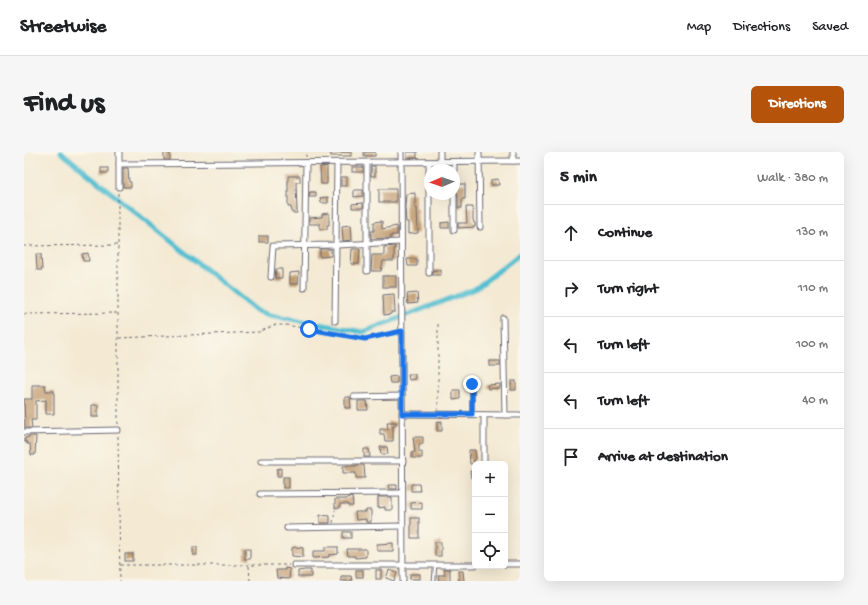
<!DOCTYPE html>
<html lang="en">
<head>
<meta charset="utf-8">
<style>
  body { margin:0; font-family:"Gochi Hand",sans-serif; background:#f6f6f6; color:#202124 }
  .controls { position:absolute; right:12px; bottom:12px; display:grid; overflow:hidden; border-radius:6px; box-shadow:0 4px 16px #0002 }
  .controls button { width:36px; height:36px; display:grid; place-items:center; padding:0; border:0; border-bottom:1px solid #e0e0e0; background:#fff; color:#202124; font:20px sans-serif }
  .compass { position:absolute; left:400px; top:12px; width:36px; height:36px; border-radius:50%; background:#fff; box-shadow:0 4px 16px #0002; rotate:268deg }
  .stop { position:absolute; width:12px; height:12px; margin:-9px; border:3px solid #1a73e8; border-radius:50%; background:#fff }
  .stop.end { background:#1a73e8; border-color:#fff; box-shadow:0 1px 4px #0008 }
  .list { margin:0; padding:0; list-style:none }
  h2 { display:flex; justify-content:space-between; align-items:center; height:52px; margin:0; padding:0 16px; font-size:17px }
  h2 small { font-size:13px; font-weight:400; color:#757577 }
  .list li { display:grid; grid-template-columns:26px 1fr auto; gap:12px; align-items:center; box-sizing:border-box; height:56px; padding:0 16px; border-top:1px solid #e0e0e0 }
  .list b { display:block; font-size:15px; white-space:nowrap }
  .list em { font-size:13px; font-style:normal; color:#757577 }
  .icon { flex:none; width:22px; height:22px; fill:none; stroke:currentColor; stroke-width:2; stroke-linecap:round; stroke-linejoin:round }
  .map { position:relative; flex:none; width:496px; height:429px; overflow:hidden; border-radius:6px }
  header { display:flex; align-items:center; gap:24px; box-sizing:border-box; height:56px; padding:0 20px; background:#fff; border-bottom:1px solid #e0e0e0 }
  header strong { font-size:19px }
  nav { display:flex; gap:22px; margin-inline-start:auto; font-size:14px }
  .intro { display:flex; align-items:center; justify-content:space-between; box-sizing:border-box; height:96px; padding:0 24px }
  h1 { margin:0; font-size:28px }
  .button { padding:10px 18px; border-radius:6px; background:#b45309; color:#fff; font-size:14px; font-weight:700 }
  main { display:flex; gap:24px; padding:0 24px }
  aside { flex:1; background:#fff; border-radius:6px; box-shadow:0 4px 16px #0002 }
  .map>svg:first-child { display:block }
</style>
</head>
<body>
<header>
<strong>Streetwise</strong>
<nav><a>Map</a><a>Directions</a><a>Saved</a></nav>
</header>
<div class="intro"><h1>Find us</h1><a class="button">Directions</a></div>
<main>
<div class="map">
<svg width="496" height="429" viewBox="0 0 496 429">
  <rect width="100%" height="100%" fill="#fbf7ec"/>
  <filter id="ink" filterUnits="userSpaceOnUse"><feTurbulence type="fractalNoise" baseFrequency=".025" numOctaves="2"/><feDisplacementMap in="SourceGraphic" scale="8" xChannelSelector="R" yChannelSelector="G"/><feConvolveMatrix kernelMatrix="1 2 1 2 8 2 1 2 1" color-interpolation-filters="sRGB"/></filter>
  <filter id="wash" filterUnits="userSpaceOnUse"><feTurbulence type="fractalNoise" baseFrequency=".012" numOctaves="4" result="noise"/><feDisplacementMap in="SourceGraphic" scale="16" xChannelSelector="R" yChannelSelector="G"/><feGaussianBlur stdDeviation="0.9" result="paint"/><feColorMatrix in="noise" values="0 0 0 0 0 0 0 0 0 0 0 0 0 0 0 0 0 1.4 0 .05"/><feComposite in="paint" operator="in"/></filter>
  <g filter="url(#wash)">
    <rect width="100%" height="100%" fill="#f4ead4"/>
    <g fill="none" stroke-linecap="round" stroke-linejoin="round">
      <polyline stroke="#56c0d1" stroke-width="5" points="37,0 233,159 246,163 339,180 451,137 496,102"/>
    </g>
    <g id="blocks">
      <g fill="#c39e73">
        <rect x="140" y="0" width="6" height="8"/>
        <rect x="307" y="0" width="20" height="4"/>
        <rect x="340" y="0" width="11" height="4"/>
        <rect x="383" y="0" width="10" height="6"/>
        <polygon points="303,14 303,32 297,32 296,15"/>
        <rect x="347" y="14" width="4" height="10"/>
        <rect x="328" y="15" width="11" height="5"/>
        <rect x="77" y="16" width="7" height="5"/>
        <polygon points="99,16 104,16 105,30 107,30 107,35 99,35"/>
        <polygon points="264,24 276,24 276,30 272,30 273,61 268,61 267,55 264,55"/>
        <rect x="317" y="25" width="6" height="9"/>
        <polygon points="474,27 475,33 467,33 467,28"/>
        <polygon points="430,32 441,32 441,47 438,47 438,56 434,56 434,42 430,38"/>
        <rect x="355" y="37" width="17" height="13"/>
        <polygon points="330,38 339,38 339,44 330,45"/>
        <polygon points="286,40 292,40 292,45 285,45"/>
        <polygon points="391,41 391,56 393,56 394,81 384,82 384,70 382,70 381,55 382,42"/>
        <polygon points="304,45 304,51 297,51 296,46"/>
        <polygon points="339,51 339,56 328,56 328,52"/>
        <polygon points="442,55 449,55 449,67 450,71 451,71 451,75 434,76 434,71 443,71"/>
        <polygon points="305,61 305,73 303,73 303,77 296,77 296,72 285,72 285,66 298,65 298,62"/>
        <polygon points="358,69 358,77 373,74 373,83 367,83 367,86 347,87 347,79 350,79 350,70"/>
        <polygon points="425,70 425,76 417,76 417,71"/>
        <polygon points="327,73 328,88 319,89 318,74"/>
        <rect x="235" y="84" width="9" height="6"/>
        <polygon points="371,94 371,97 370,97 370,109 359,109 357,119 347,119 348,103 360,103 360,95"/>
        <polygon points="296,97 307,97 307,104 296,105"/>
        <polygon points="328,97 336,97 335,112 327,112"/>
        <polygon points="64,101 65,109 59,109 58,102"/>
        <polygon points="12,102 17,102 18,118 13,118"/>
        <polygon points="383,107 393,107 393,114 384,114"/>
        <polygon points="252,117 258,117 258,126 251,126"/>
        <polygon points="409,118 417,118 417,123 408,123"/>
        <polygon points="275,120 274,132 266,132 266,121"/>
        <rect x="359" y="124" width="13" height="11"/>
        <polygon points="393,141 394,151 384,152 383,142"/>
        <polygon points="370,142 371,160 367,160 367,162 360,163 359,143"/>
        <rect x="466" y="209" width="10" height="5"/>
        <polygon points="384,222 391,222 391,227 385,228"/>
        <polygon points="373,224 373,231 366,231 365,225"/>
        <rect x="487" y="229" width="5" height="9"/>
        <polygon points="476,232 476,236 464,237 463,233"/>
        <polygon points="8,233 21,233 22,239 30,239 30,262 22,262 22,248 12,249 12,268 7,268 8,276 1,276 0,247 8,247"/>
        <polygon points="429,238 436,238 436,247 429,248"/>
        <polygon points="321,245 326,245 327,256 321,256"/>
        <polygon points="334,249 343,249 344,258 334,258"/>
        <rect x="68" y="253" width="6" height="12"/>
        <polygon points="418,269 418,279 413,279 413,270"/>
        <polygon points="363,270 372,270 372,274 369,274 369,289 361,289 360,282 356,282 356,277 364,277"/>
        <polygon points="5,284 12,284 11,303 7,303 6,292 3,292 3,290 1,290 1,286 5,285"/>
        <polygon points="389,285 399,285 399,292 395,292 395,300 398,300 398,306 388,306 388,300 391,300"/>
        <polygon points="356,295 363,295 364,302 357,302"/>
        <polygon points="340,297 345,297 346,305 340,305"/>
        <polygon points="445,298 451,298 452,307 450,307 450,312 446,312"/>
        <polygon points="332,313 340,313 341,326 332,326 332,321 319,321 319,314 332,314"/>
        <polygon points="257,316 257,324 253,324 253,317"/>
        <polygon points="446,319 451,319 451,326 447,326"/>
        <rect x="259" y="325" width="6" height="11"/>
        <polygon points="387,332 395,332 396,339 387,339"/>
        <polygon points="364,333 373,333 373,337 365,337"/>
        <polygon points="328,345 329,354 324,354 324,352 316,352 316,356 311,356 311,347 323,347 323,346"/>
        <polygon points="354,345 368,345 368,358 361,358 361,355 354,356"/>
        <polygon points="398,350 398,357 387,357 387,351"/>
        <polygon points="342,358 347,358 347,370 342,370 342,367 332,368 331,360 342,360"/>
        <polygon points="296,363 306,364 306,371 296,371"/>
        <rect x="387" y="366" width="8" height="20"/>
        <rect x="319" y="380" width="8" height="6"/>
        <rect x="411" y="390" width="6" height="14"/>
        <polygon points="369,391 369,399 353,399 353,392"/>
        <rect x="169" y="395" width="4" height="8"/>
        <polygon points="272,395 279,396 279,405 268,404 268,396"/>
        <polygon points="301,395 314,395 314,402 305,403 305,405 289,406 289,399 301,399"/>
        <rect x="221" y="397" width="5" height="10"/>
        <polygon points="323,397 342,397 342,405 331,406 331,404 324,404"/>
        <rect x="101" y="402" width="8" height="7"/>
        <polygon points="261,416 266,417 265,427 253,426 252,418 261,418"/>
        <polygon points="420,417 426,417 426,429 415,429 414,423 421,423"/>
        <polygon points="281,418 287,418 287,425 274,425 274,419"/>
        <rect x="332" y="418" width="7" height="7"/>
        <rect x="352" y="418" width="5" height="9"/>
        <polygon points="365,418 373,421 370,429 362,426"/>
        <polygon points="434,419 439,419 440,429 435,429"/>
        <rect x="386" y="422" width="10" height="5"/>
        <polygon points="317,424 327,424 328,429 317,429"/>
      </g>
    </g>
  </g>
  <g filter="url(#ink)">
    <use href="#blocks" fill-opacity="0" stroke="#6c6871" stroke-width="1"/>
    <g fill="none" stroke-linecap="round" stroke-linejoin="round">
      <defs>
        <g id="lane">
          <polyline points="448,262 448,232"/>
          <polyline points="410,429 411,414"/>
        </g>
        <g id="street">
          <polyline points="95,0 95,35"/>
          <polyline points="377,0 379,429"/>
          <polyline points="455,0 456,75"/>
          <polyline points="489,9 489,0"/>
          <polyline points="405,10 405,121"/>
          <polyline points="416,10 416,0"/>
          <polyline points="95,12 496,9"/>
          <polyline points="430,18 430,10"/>
          <polyline points="430,42 430,78"/>
          <polyline points="343,119 343,11"/>
          <polyline points="247,125 249,94 312,93 377,90"/>
          <polyline points="280,136 282,11"/>
          <polyline points="479,166 481,263"/>
          <polyline points="311,169 313,11"/>
          <polyline points="330,245 378,244"/>
          <polyline points="378,262 496,263"/>
          <polyline points="460,263 460,312"/>
          <polyline points="0,280 94,278"/>
          <polyline points="237,309 379,309"/>
          <polyline points="236,342 378,341"/>
          <polyline points="263,376 378,374"/>
          <polyline points="481,412 496,412"/>
          <polyline points="270,413 451,413"/>
        </g>
      </defs>
      <use href="#lane" stroke="#6c6871" stroke-width="4.5"/>
      <use href="#street" stroke="#6c6871" stroke-width="7"/>
      <g stroke="#6c6871" stroke-width="1" stroke-dasharray="3 3" stroke-linecap="butt">
        <polyline points="282,5 282,0"/>
        <polyline points="0,94 93,93"/>
        <polyline points="0,162 93,161"/>
        <polyline points="414,172 414,258"/>
        <polyline points="95,186 235,180 251,173 262,173 341,187 374,180"/>
        <polyline points="94,272 94,40"/>
        <polyline points="94,284 96,429"/>
        <polyline points="309,371 311,358"/>
        <polyline points="96,413 265,413"/>
        <polyline points="225,414 226,429"/>
      </g>
      <use href="#lane" stroke="#fff" stroke-width="2.5"/>
      <use href="#street" stroke="#fff" stroke-width="5"/>
    </g>
  </g>
  <g fill="none" stroke-linecap="round" stroke-linejoin="round" filter="url(#ink)">
    <polyline stroke="#1a73e8" stroke-width="5" points="285,177 341,187 378,179 378,262 448,262 448,232"/>
  </g>
</svg>
<div class="controls">
<button>+</button>
<button>−</button>
<button><svg class="icon" aria-label="locate" viewBox="0 0 24 24"><circle cx="12" cy="12" r="6"/><path d="M12 2v4M12 18v4M2 12h4M18 12h4"/></svg></button>
</div>
<svg class="compass" viewBox="-18 -18 36 36"><path d="M0-13l5 13h-10z" fill="#e53935"/><path d="M0 13l5-13h-10z" fill="#757577"/></svg>
<div class="stop" style="left:285px;top:177px"></div>
<div class="stop end" style="left:448px;top:232px"></div>
</div>
<aside>
<h2>5 min<small>Walk · 380 m</small></h2>
<ul class="list">
<li><svg class="icon" aria-label="ahead" viewBox="0 0 24 24"><path d="M12 20V5M6 11l6-6 6 6"/></svg><div><b>Continue</b></div><em>130 m</em></li>
<li><svg class="icon" aria-label="right" viewBox="0 0 24 24"><path d="M7 20v-9h11M14 6l5 5-5 5"/></svg><div><b>Turn right</b></div><em>110 m</em></li>
<li><svg class="icon" aria-label="left" viewBox="0 0 24 24"><path d="M17 20v-9H6M10 6l-5 5 5 5"/></svg><div><b>Turn left</b></div><em>100 m</em></li>
<li><svg class="icon" aria-label="left" viewBox="0 0 24 24"><path d="M17 20v-9H6M10 6l-5 5 5 5"/></svg><div><b>Turn left</b></div><em>40 m</em></li>
<li><svg class="icon" aria-label="arrive" viewBox="0 0 24 24"><path d="M6 21V4h12l-3 4 3 4H6"/></svg><div><b>Arrive at destination</b></div></li>
</ul>
</aside>
</main>
</body>
</html>
